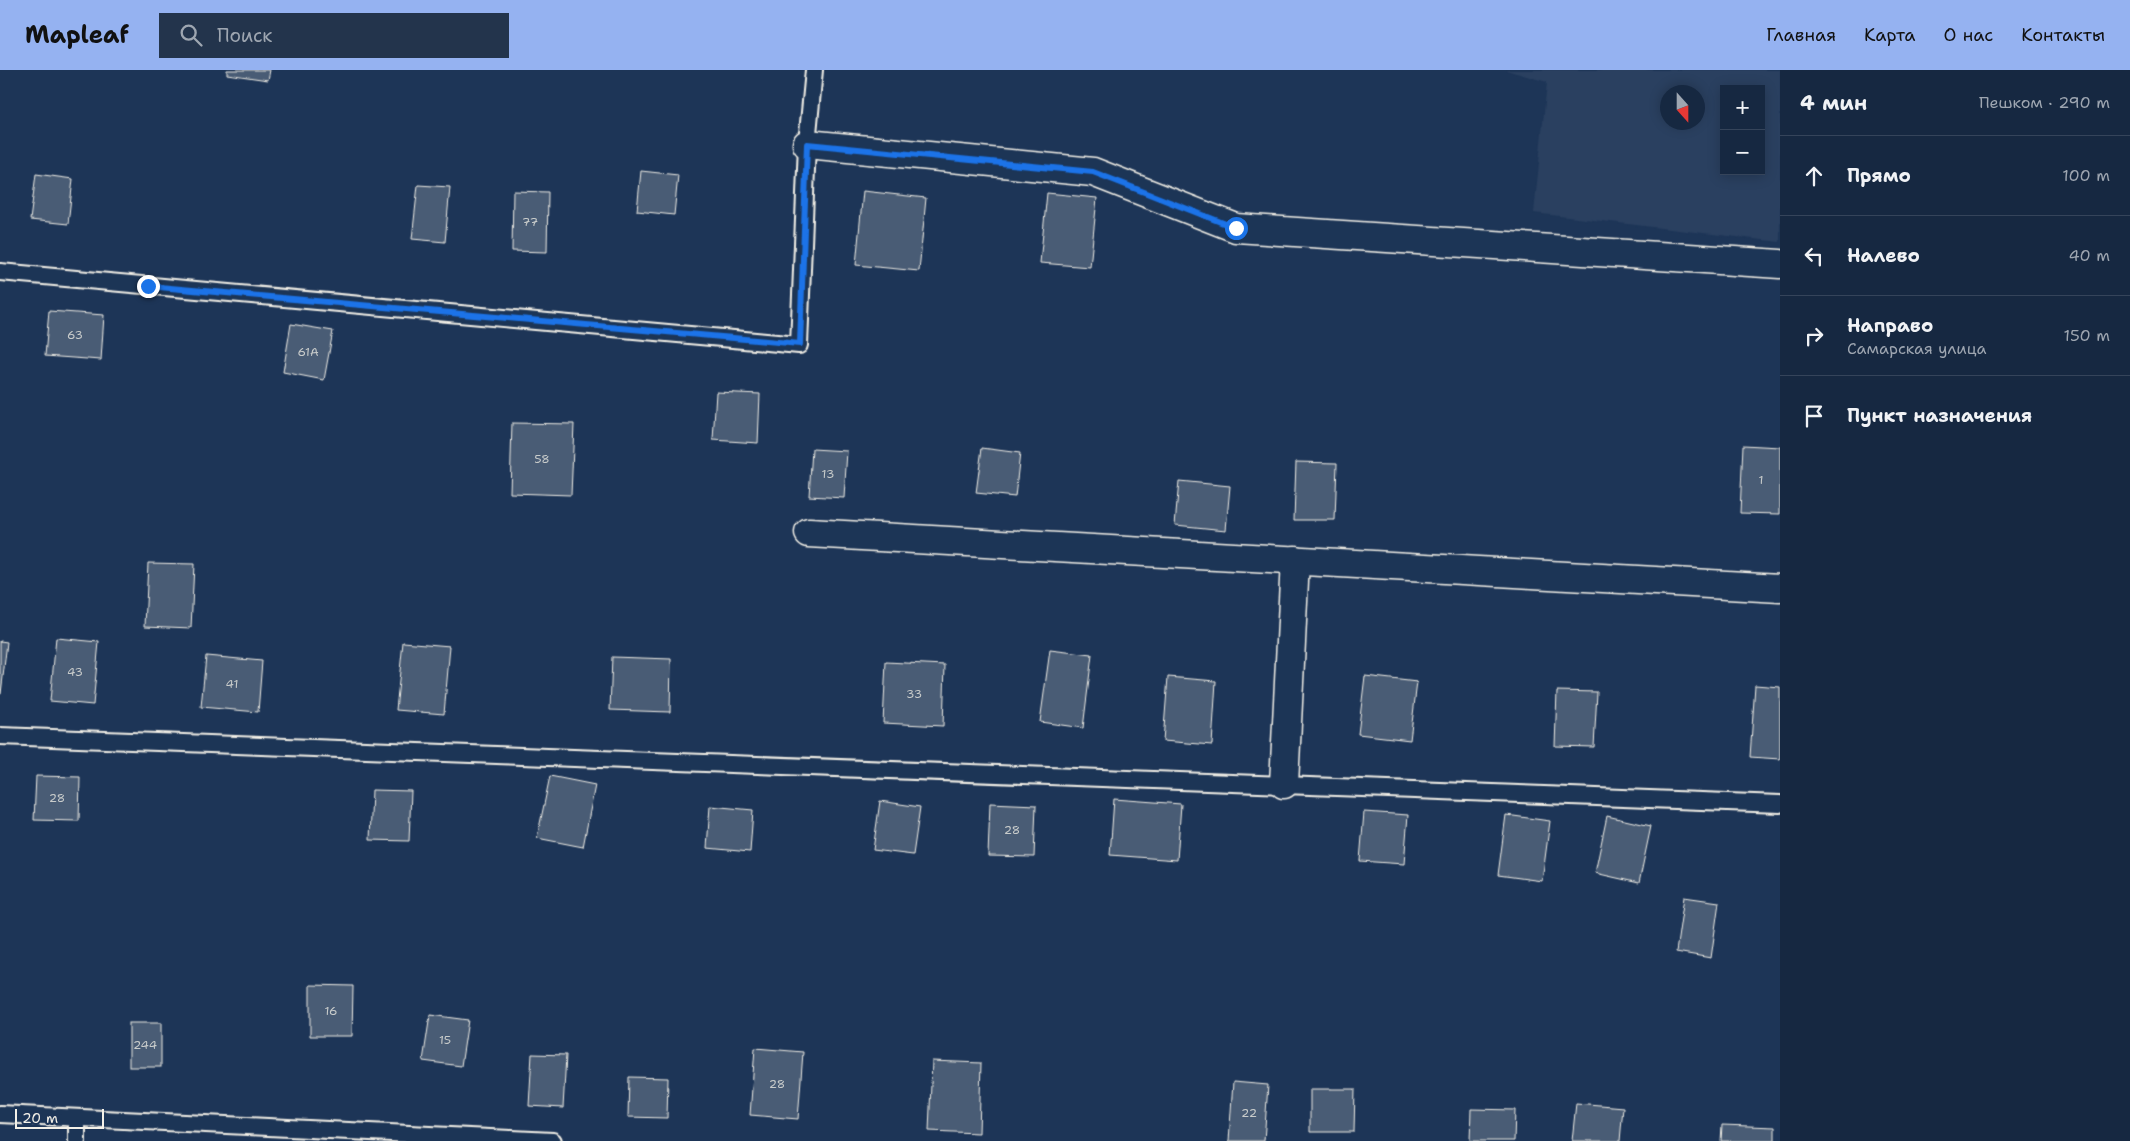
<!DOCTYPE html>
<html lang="ru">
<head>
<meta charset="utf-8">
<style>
  body { margin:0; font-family:"Shantell Sans",sans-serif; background:#23344c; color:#f1f3f6 }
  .controls { position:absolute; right:15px; top:15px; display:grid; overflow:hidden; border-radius:0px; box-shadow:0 2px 12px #0003 }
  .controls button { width:45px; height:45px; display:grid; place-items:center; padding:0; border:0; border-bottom:1px solid #35445a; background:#162841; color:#f1f3f6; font:25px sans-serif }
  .compass { position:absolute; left:1660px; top:15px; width:45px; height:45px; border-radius:50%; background:#162841; box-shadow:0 2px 12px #0003; rotate:159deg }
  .scale { position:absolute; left:15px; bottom:12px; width:89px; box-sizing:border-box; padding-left:5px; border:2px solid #f4f1e8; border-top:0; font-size:14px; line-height:18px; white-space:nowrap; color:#f4f1e8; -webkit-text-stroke:4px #1d3557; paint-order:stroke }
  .stop { position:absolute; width:15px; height:15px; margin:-11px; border:4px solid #1a73e8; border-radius:50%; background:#fff }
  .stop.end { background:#1a73e8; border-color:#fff; box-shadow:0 1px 5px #0008 }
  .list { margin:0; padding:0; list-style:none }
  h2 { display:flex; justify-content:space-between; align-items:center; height:65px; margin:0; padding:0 20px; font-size:21px }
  h2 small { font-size:16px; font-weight:400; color:#9ea6b1 }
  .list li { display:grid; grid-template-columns:32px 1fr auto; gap:15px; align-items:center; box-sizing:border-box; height:80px; padding:0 20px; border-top:1px solid #35445a }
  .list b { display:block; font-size:19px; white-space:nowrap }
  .list p { margin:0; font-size:16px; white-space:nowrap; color:#9ea6b1 }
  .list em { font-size:16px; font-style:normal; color:#9ea6b1 }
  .icon { flex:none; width:28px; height:28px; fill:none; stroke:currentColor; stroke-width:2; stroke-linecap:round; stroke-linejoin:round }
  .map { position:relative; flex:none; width:1780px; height:1071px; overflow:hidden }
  header { display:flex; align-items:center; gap:30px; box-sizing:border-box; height:70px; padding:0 25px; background:#95b2f1; color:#111 }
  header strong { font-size:24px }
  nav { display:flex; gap:28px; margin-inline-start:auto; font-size:18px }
  .search { width:350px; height:45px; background:#23344c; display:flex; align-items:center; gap:12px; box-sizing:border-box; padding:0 18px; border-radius:0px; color:#9ea6b1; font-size:19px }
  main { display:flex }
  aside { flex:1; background:#162841 }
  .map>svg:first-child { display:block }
</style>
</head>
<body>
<header>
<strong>Mapleaf</strong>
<div class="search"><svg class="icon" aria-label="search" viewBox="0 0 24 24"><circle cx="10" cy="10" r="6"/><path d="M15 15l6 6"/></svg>Поиск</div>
<nav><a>Главная</a><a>Карта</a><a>О нас</a><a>Контакты</a></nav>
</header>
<main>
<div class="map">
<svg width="1780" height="1071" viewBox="0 0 1780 1071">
  <rect width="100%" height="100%" fill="#1d3557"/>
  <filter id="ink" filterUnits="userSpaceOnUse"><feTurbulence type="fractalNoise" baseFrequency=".02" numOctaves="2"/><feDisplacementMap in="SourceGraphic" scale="10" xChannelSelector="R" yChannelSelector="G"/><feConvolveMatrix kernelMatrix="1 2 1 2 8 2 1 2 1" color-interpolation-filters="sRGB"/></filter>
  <g filter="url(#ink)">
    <path fill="#2a4060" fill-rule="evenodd" d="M 1506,0 L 1780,0 L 1780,172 L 1534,143 L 1547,12 ZM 1724,19 L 1761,19 L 1761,101 L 1724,101 ZM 1668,22 L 1698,22 L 1698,52 L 1668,52 Z"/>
    <g fill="#485b74" stroke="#f4f1e8">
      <polygon points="227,0 270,0 268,10 227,4"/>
      <polygon points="641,101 678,105 674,145 637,141"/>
      <polygon points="36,104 73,109 68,154 30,150"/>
      <polygon points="418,115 450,117 445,172 412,169"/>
      <polygon points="513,121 548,122 547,182 512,181"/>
      <polygon points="863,121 926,128 919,201 856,195"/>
      <polygon points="1047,123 1097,128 1090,197 1040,193"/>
      <polygon points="49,241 104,245 101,290 45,286"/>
      <polygon points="291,254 333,261 324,310 283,302"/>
      <polygon points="716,322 760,324 758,373 713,370"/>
      <polygon points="512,353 574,354 571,425 510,423"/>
      <polygon points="1743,375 1780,377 1780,444 1740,443"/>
      <polygon points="982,378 1020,383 1015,427 976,423"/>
      <polygon points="812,379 847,381 844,428 809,426"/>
      <polygon points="1296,392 1337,393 1335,450 1294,450"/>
      <polygon points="1179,411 1230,416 1226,460 1175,455"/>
      <polygon points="148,493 194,494 191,558 145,556"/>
      <polygon points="56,568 99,572 93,635 50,631"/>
      <polygon points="0,571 7,572 1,624 0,624"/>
      <polygon points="403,572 450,576 444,644 396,640"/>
      <polygon points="1050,580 1092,585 1083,658 1040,652"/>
      <polygon points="206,586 262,591 258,642 201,637"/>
      <polygon points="612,587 671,589 670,642 610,640"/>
      <polygon points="886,592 945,595 943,656 883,653"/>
      <polygon points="1365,606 1417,612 1410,670 1358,664"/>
      <polygon points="1168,607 1216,611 1212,675 1163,671"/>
      <polygon points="1755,615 1780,617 1780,689 1750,687"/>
      <polygon points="1557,621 1597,622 1594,677 1555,676"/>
      <polygon points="36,706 80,707 79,751 34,750"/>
      <polygon points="550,706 595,715 583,777 537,768"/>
      <polygon points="372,720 411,721 409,771 370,770"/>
      <polygon points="1114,729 1181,734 1177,790 1110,785"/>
      <polygon points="880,731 920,737 913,785 873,780"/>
      <polygon points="990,733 1036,735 1034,787 988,786"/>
      <polygon points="710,736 753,740 750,782 707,778"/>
      <polygon points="1364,742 1408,745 1404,794 1360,791"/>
      <polygon points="1506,745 1550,751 1542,811 1498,805"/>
      <polygon points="1607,746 1651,756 1639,813 1595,803"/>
      <polygon points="1684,827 1719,832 1711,888 1676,882"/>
      <polygon points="310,915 353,916 352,966 310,966"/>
      <polygon points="430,945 468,950 461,996 423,991"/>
      <rect x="129" y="953" width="32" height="44"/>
      <polygon points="755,978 803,982 798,1049 750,1045"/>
      <polygon points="532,984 566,985 563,1038 529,1036"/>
      <polygon points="932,991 981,993 979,1063 929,1061"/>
      <polygon points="629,1007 668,1008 667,1048 628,1047"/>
      <polygon points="1233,1012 1268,1015 1264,1071 1229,1071"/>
      <polygon points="1310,1019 1355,1019 1354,1062 1310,1062"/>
      <polygon points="1576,1033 1623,1037 1620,1071 1572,1071"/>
      <polygon points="1471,1039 1515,1040 1514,1071 1470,1071"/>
      <polygon points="1722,1055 1775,1057 1775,1071 1721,1071"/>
    </g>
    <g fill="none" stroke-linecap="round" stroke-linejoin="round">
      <defs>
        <g id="service">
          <polyline points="0,202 799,275 807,74 814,0"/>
          <polyline points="0,666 1780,734"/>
          <polyline points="0,1044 553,1071"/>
          <polyline points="77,1071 77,1048"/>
        </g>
        <g id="minor">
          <polyline points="807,74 1093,102 1236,158 1780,194"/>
          <polyline points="809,463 1780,518"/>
          <polyline points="1284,714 1295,490"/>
        </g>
      </defs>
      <use href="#service" stroke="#f4f1e8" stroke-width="20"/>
      <use href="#minor" stroke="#f4f1e8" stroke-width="31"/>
      <use href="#service" stroke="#1d3557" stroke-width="16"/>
      <use href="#minor" stroke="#1d3557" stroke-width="28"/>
    </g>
  </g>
  <g fill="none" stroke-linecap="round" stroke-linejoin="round" filter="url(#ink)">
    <polyline stroke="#1a73e8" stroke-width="6" points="148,216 800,274 807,74 1093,102 1236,158"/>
  </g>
  <g text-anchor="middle" stroke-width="4" stroke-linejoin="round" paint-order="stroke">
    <g font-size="12" fill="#c9cccb">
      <text x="530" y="156">77</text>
      <text x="75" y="269">63</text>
      <text x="308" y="286">61А</text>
      <text x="542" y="393">58</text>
      <text x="828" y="408">13</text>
      <text x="1761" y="414">1</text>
      <text x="75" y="606">43</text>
      <text x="232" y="618">41</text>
      <text x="914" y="628">33</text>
      <text x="57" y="732">28</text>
      <text x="1012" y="764">28</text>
      <text x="331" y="945">16</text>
      <text x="445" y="974">15</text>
      <text x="145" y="979">244</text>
      <text x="777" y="1018">28</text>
      <text x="1249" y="1047">22</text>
    </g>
  </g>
</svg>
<div class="controls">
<button>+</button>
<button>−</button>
</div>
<svg class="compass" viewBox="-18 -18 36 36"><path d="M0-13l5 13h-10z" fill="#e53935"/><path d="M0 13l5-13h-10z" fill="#9ea6b1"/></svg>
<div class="scale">20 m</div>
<div class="stop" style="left:1236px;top:158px"></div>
<div class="stop end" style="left:148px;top:216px"></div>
</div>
<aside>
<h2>4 мин<small>Пешком · 290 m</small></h2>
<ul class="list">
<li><svg class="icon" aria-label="ahead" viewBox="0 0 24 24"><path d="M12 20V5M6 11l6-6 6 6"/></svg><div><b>Прямо</b></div><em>100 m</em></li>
<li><svg class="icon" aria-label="left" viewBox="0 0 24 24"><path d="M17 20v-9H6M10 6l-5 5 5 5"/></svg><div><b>Налево</b></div><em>40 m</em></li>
<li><svg class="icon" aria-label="right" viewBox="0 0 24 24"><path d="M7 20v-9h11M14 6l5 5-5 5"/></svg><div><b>Направо</b><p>Самарская улица</p></div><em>150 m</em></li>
<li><svg class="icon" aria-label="arrive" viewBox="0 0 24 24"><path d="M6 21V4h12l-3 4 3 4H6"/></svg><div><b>Пункт назначения</b></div></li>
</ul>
</aside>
</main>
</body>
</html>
